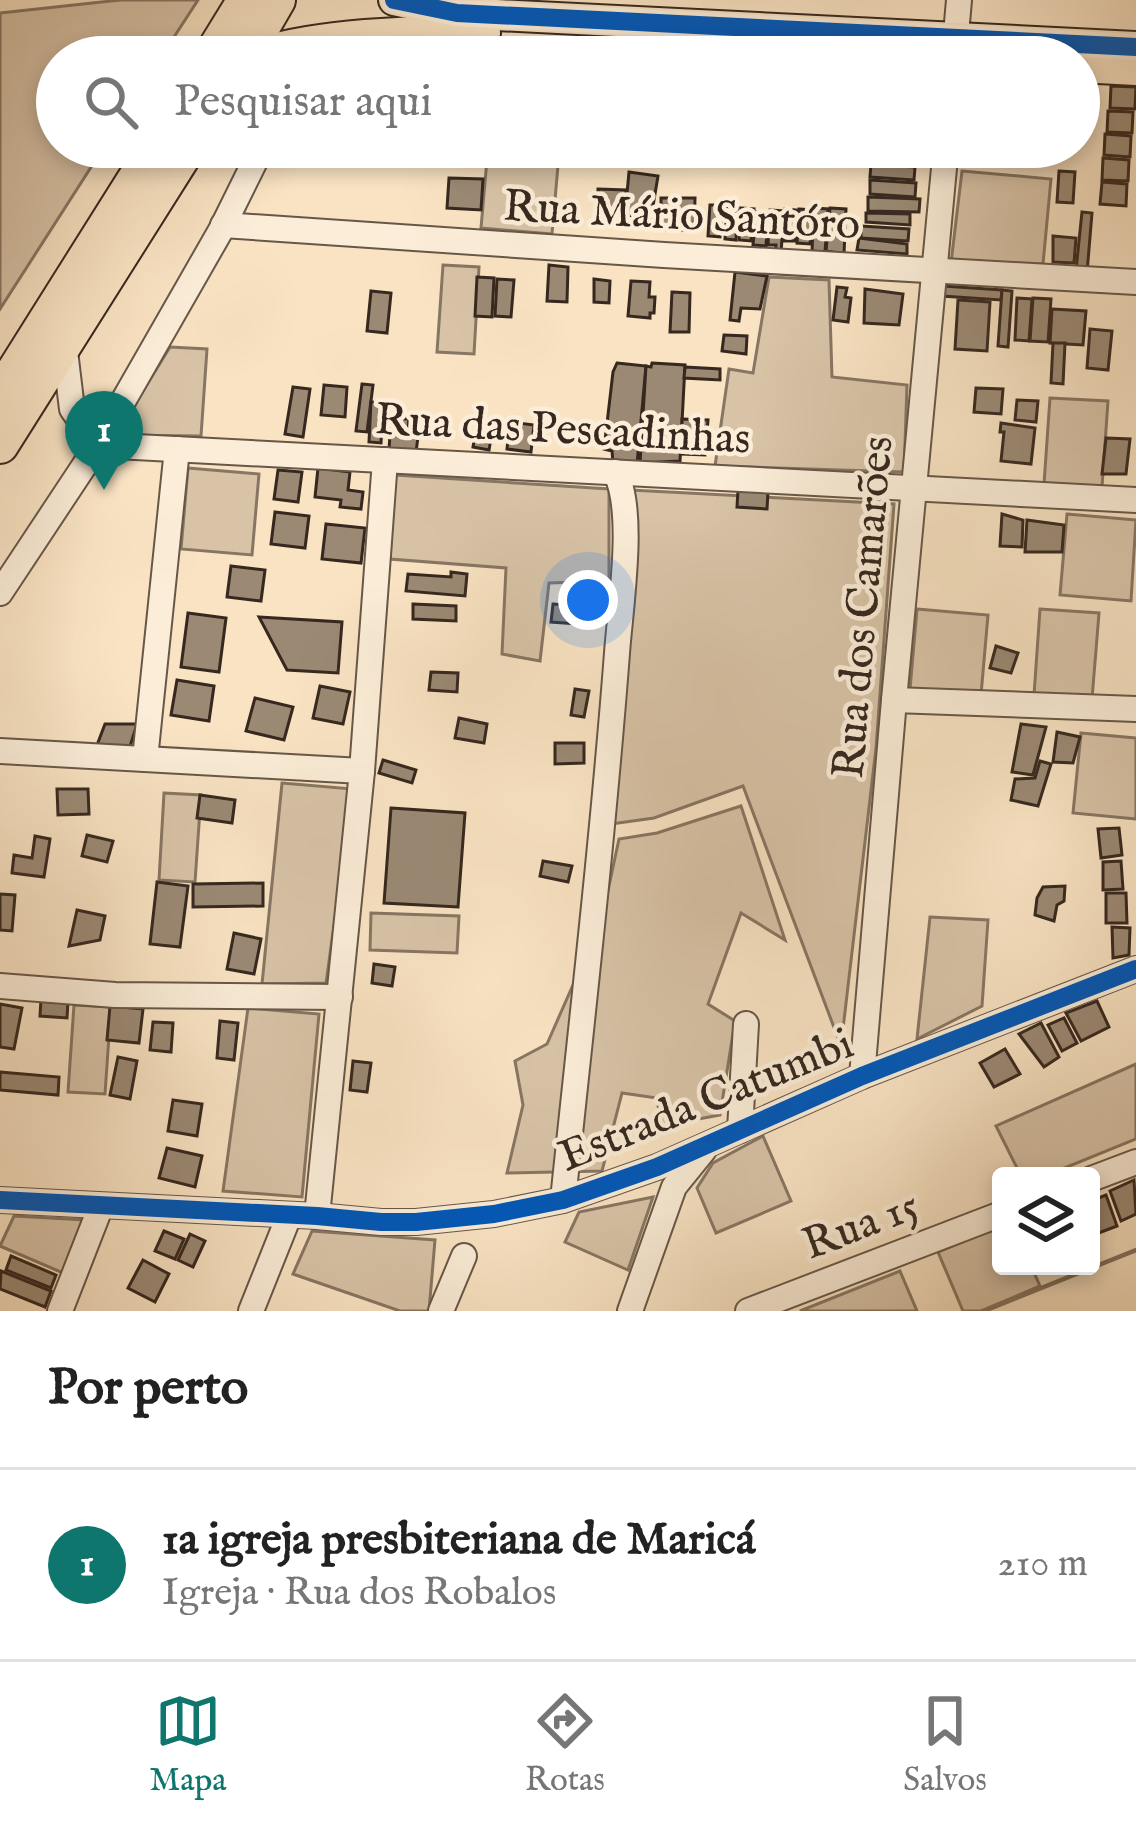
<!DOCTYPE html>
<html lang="pt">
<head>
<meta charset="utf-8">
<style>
  body { margin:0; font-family:"IM FELL English",serif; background:#f2f2f2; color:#222 }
  .controls { position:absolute; right:36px; bottom:36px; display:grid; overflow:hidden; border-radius:12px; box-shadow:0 6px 18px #0003 }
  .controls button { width:108px; height:108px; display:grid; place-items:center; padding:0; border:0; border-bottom:3px solid #e0e0e0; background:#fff; color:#222; font:60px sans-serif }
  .you { position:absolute; left:588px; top:600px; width:42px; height:42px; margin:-30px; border:9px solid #fff; border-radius:50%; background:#1a73e8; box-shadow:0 0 0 18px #1a73e833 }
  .badge { display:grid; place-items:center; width:78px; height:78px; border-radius:50%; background:#0f766e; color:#fff; font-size:39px; font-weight:700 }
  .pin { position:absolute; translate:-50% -99px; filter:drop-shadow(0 3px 6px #0008) }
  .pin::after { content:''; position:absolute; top:63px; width:42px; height:36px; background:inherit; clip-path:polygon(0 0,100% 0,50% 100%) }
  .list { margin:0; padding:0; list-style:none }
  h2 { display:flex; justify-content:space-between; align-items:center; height:156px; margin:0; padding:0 48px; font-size:51px }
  h2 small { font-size:39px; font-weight:400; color:#767676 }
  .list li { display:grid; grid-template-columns:78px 1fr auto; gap:36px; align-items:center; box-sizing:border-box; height:192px; padding:0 48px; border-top:3px solid #e0e0e0 }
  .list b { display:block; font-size:45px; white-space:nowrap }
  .list p { margin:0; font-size:39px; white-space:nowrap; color:#767676 }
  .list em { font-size:39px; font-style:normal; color:#767676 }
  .icon { flex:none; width:66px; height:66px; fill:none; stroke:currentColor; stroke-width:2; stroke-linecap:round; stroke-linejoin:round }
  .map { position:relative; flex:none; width:1136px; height:1311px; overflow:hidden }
  .search { position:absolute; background:#fff; box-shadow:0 6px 18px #0003; left:36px; right:36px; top:36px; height:132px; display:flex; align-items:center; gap:30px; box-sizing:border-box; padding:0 42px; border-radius:66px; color:#767676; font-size:45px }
  .sheet { height:348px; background:#fff }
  nav { display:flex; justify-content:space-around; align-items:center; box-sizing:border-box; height:168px; border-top:3px solid #e0e0e0; background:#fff; font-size:33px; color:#767676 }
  nav a { display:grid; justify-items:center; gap:6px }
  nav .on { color:#0f766e }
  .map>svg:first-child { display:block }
</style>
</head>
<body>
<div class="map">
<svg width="1136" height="1311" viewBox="0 0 1136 1311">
  <rect width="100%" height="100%" fill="#f9e3c3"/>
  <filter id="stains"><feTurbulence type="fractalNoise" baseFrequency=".00167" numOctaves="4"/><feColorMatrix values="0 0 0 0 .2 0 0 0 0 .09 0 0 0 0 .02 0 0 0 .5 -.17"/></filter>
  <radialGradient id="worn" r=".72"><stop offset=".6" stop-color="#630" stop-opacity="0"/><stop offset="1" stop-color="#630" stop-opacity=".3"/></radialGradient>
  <g fill="#d8c3a7" stroke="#877663" stroke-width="3">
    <polygon points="120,0 198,0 161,57 57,57 57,147 104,147 0,309 0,13"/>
    <polygon points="488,148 559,154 552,234 481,228"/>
    <polygon points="962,171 1051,179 1043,264 951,263"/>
    <polygon points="443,265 479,267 474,354 437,352"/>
    <polygon points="769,277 829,280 832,377 907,385 904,472 715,466 729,369 753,373"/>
    <polygon points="170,347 207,349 201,436 116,435"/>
    <polygon points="1050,398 1108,401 1102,487 1044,484"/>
    <polygon points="188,468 259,474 252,555 181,549"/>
    <polygon points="395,475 609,489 609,581 549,583 540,661 502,654 506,568 390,559"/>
    <polygon points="630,490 894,504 876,748 841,1046 743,786 654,818 611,824"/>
    <polygon points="1067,514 1136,520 1131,601 1060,595"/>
    <polygon points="917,609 988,615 981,695 910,689"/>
    <polygon points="1040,609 1099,613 1092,699 1034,695"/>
    <polygon points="1081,733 1136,738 1136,819 1073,813"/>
    <polygon points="282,783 353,789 326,983 262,984"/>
    <polygon points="164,793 201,795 195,882 159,880"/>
    <polygon points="741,806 785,940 741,913 708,1004 735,1021 720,1115 661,1126 657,1098 622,1093 602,1171 507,1173 523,1105 515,1061 547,1044 602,919 619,839 657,833"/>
    <polygon points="371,913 459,916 457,953 370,950"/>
    <polygon points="930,917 988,920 982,1006 917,1039"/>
    <polygon points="74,1005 111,1007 105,1094 68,1092"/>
    <polygon points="248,1008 319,1014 302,1197 223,1191"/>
    <polygon points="1136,1064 1136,1139 1045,1176 1021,1176 996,1126"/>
    <polygon points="763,1136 791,1201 716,1233 697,1188 713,1163"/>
    <polygon points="653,1197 628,1270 565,1242 579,1212"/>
    <polygon points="14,1216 86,1220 63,1273 0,1246"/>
    <polygon points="1001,1225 1001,1266 1031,1266 1040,1286 981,1311 963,1311 938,1252"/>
    <polygon points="312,1231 435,1240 429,1311 400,1311 293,1274"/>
    <polygon points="900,1271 917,1311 800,1311"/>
  </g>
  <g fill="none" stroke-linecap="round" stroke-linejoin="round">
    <polyline stroke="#837260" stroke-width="4.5" points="984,1311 1136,1250"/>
  </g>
  <g fill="#9b8974" stroke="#36281f" stroke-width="3">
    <polygon points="1111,86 1136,87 1135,109 1110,108"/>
    <polygon points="1079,90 1095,90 1092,123 1079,122"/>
    <polygon points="1108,111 1133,112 1132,133 1107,132"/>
    <polygon points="1105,134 1131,136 1130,157 1104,155"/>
    <polygon points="1103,158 1129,160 1128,181 1102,180"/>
    <polygon points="871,164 915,167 914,180 870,177"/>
    <polygon points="1059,171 1075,172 1073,203 1057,202"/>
    <polygon points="629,172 658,176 651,218 625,215"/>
    <polygon points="449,178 483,179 481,210 447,208"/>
    <polygon points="870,180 916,183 915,197 870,194"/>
    <polygon points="1102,182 1127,184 1126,206 1100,204"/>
    <polygon points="598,189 626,190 623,226 596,224"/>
    <polygon points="868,197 920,199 919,212 868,211"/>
    <polygon points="661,198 695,198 694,230 661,230"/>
    <polygon points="710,205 722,205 720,237 708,236"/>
    <polygon points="727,208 738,208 736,240 725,239"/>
    <polygon points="741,208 754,209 751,241 739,240"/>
    <polygon points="814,208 828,209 825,252 812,251"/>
    <polygon points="830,208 846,209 844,254 826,251"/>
    <polygon points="785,209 797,210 795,241 783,241"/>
    <polygon points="799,209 812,210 810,244 797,243"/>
    <polygon points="770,210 784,211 781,253 775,253 776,245 768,245"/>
    <polygon points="756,212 768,213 766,246 753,245"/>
    <polygon points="1082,212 1092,213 1087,273 1076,270"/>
    <polygon points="866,213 910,214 910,225 866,222"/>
    <polygon points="861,226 909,229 908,241 861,238"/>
    <polygon points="1053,236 1076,238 1074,263 1053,262"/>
    <polygon points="859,238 907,244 907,254 857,250"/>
    <polygon points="549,265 568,267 567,302 547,301"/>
    <polygon points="735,272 767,276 760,309 741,308 739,321 730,320"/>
    <polygon points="477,277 494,278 492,317 475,316"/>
    <polygon points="497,279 514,280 511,317 495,316"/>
    <polygon points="594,279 610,281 609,303 594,302"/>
    <polygon points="631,281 650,282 649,297 655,297 654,313 650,313 650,318 628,316"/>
    <polygon points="943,286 1002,290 1001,300 942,296"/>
    <polygon points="837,287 847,288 845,297 851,298 848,322 833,320"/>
    <polygon points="865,289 903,294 899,325 864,323"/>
    <polygon points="1002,290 1012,291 1008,347 998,346"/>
    <polygon points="371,291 391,293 387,333 367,331"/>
    <polygon points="672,292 690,293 689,332 670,332"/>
    <polygon points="1017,298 1032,299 1029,341 1015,340"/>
    <polygon points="1033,298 1051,299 1048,342 1030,341"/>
    <polygon points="958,300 990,302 987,351 955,349"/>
    <polygon points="1052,309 1086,311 1083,345 1050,343"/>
    <polygon points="1090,329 1112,331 1108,370 1087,368"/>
    <polygon points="724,335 747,336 746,354 722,351"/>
    <polygon points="1053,343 1065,343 1063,384 1051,383"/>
    <polygon points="617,363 646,366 637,464 613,463 612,451 604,449 613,372"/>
    <polygon points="652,363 685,365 680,461 640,463 646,366 651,367"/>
    <polygon points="685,367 720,369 720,380 684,378"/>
    <polygon points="362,384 373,385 367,432 356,431"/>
    <polygon points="324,385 347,387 345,417 321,415"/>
    <polygon points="293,387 310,389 303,437 285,434"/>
    <polygon points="976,388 1003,389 1001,414 974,412"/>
    <polygon points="1017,400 1038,401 1036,422 1015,420"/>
    <polygon points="371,402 383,403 381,443 369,442"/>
    <polygon points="391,418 409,419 407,436 418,437 416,452 389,450"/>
    <polygon points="682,419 708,420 705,455 682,454"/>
    <polygon points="510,422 534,425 531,452 507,449"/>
    <polygon points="1001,423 1035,428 1031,464 1001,461 1004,432 1000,432"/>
    <polygon points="477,424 493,427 489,450 473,447"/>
    <polygon points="1106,438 1130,439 1126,474 1102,474"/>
    <polygon points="318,468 350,472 348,490 363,492 361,509 340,507 341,500 315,497"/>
    <polygon points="278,470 302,472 298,502 274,499"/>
    <polygon points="738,490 768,492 767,509 737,507"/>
    <polygon points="275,512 309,516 305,548 271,544"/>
    <polygon points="1002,514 1023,520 1022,547 1000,546"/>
    <polygon points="1027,520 1064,525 1062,552 1025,552"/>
    <polygon points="326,524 365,528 361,563 322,559"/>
    <polygon points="231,566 265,570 261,601 227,597"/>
    <polygon points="451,572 467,574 465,596 406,591 408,574 451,577"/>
    <polygon points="413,604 456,606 456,621 413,619"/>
    <polygon points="553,604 578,606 577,624 551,622"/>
    <polygon points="188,613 226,618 219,672 181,667"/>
    <polygon points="259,617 342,622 338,673 287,670"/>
    <polygon points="996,646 1018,653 1011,673 990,668"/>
    <polygon points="431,672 458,673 457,692 429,690"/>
    <polygon points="177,680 214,686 209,721 171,715"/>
    <polygon points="320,686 350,692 343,724 313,718"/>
    <polygon points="575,689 589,691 584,717 571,715"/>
    <polygon points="255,698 293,707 284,740 246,731"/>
    <polygon points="459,718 487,724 484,743 455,738"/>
    <polygon points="105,724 137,724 128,753 94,753"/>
    <polygon points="1021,724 1046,727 1033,775 1012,772"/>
    <polygon points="1057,732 1080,737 1073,763 1053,762"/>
    <polygon points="555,743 584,743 584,763 555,764"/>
    <polygon points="383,760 416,770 412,783 379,773"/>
    <polygon points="1040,761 1051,764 1038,806 1011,800 1015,779 1035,778"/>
    <polygon points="57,789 88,789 89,814 58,815"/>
    <polygon points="200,795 235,800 232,823 197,818"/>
    <polygon points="391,808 465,813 458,907 384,903"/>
    <polygon points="1119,828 1122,855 1101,858 1098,829"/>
    <polygon points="87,835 113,841 107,862 82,856"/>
    <polygon points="35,836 50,839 44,877 12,873 14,855 32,858"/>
    <polygon points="543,861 572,866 568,882 540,876"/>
    <polygon points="1121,861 1123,889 1103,890 1103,862"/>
    <polygon points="157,882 188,886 180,947 150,944"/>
    <polygon points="263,883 263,906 193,907 193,884"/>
    <polygon points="1065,886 1064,901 1057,905 1054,921 1035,915 1037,898 1043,887"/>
    <polygon points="1106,893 1126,893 1127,923 1106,923"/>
    <polygon points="0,894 15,895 12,931 0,930"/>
    <polygon points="77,910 105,916 100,940 69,946"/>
    <polygon points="1112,927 1130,928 1129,955 1113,958"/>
    <polygon points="234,933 261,939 254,974 227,969"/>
    <polygon points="374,964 395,967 392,986 372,983"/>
    <polygon points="41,999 68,1001 67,1018 40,1016"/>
    <polygon points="1097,1001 1109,1027 1081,1041 1066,1013"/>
    <polygon points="0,1004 22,1008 14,1049 0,1047"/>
    <polygon points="110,1006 143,1009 139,1043 107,1040"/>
    <polygon points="1064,1018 1077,1043 1062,1051 1048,1025"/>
    <polygon points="220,1021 238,1023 234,1060 217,1058"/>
    <polygon points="153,1022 173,1023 171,1052 150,1050"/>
    <polygon points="1041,1023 1059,1057 1044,1067 1019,1034"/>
    <polygon points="1005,1049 1020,1074 994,1087 980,1063"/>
    <polygon points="118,1057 137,1061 130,1099 110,1095"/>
    <polygon points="353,1061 371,1063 367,1092 350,1090"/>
    <polygon points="0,1072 59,1077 58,1095 0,1090"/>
    <polygon points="173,1100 202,1104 197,1136 168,1131"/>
    <polygon points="167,1148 202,1156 195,1187 159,1178"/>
    <polygon points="1134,1180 1136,1214 1121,1221 1110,1191"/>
    <polygon points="1106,1195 1117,1226 1096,1234 1091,1220 1091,1201"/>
    <polygon points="164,1231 184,1239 175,1259 155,1251"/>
    <polygon points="190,1234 205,1241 193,1267 178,1260"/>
    <polygon points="11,1256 56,1275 51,1288 6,1270"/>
    <polygon points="143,1260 169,1274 155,1302 128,1288"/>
    <polygon points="1,1271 51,1291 45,1307 0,1289"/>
  </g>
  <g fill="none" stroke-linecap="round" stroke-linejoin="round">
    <defs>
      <g id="minor">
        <polyline points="954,57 959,0"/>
        <polyline points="223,225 664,255 1136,282"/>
        <polyline points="64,343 72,409 98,445 1136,500"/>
        <polyline points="0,593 98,445 221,230 262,147"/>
        <polyline points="894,700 1136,709"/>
        <polyline points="0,751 362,771"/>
        <polyline points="145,759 177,449"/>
        <polyline points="0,986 115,995 340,997"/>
        <polyline points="862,1076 894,700 946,147"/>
        <polyline points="740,1130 746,1024"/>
        <polyline points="1091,1179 1136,1162"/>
        <polyline points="0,1200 317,1216 381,1222 416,1222 494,1214 563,1200 657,1167 862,1076 1136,969"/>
        <path d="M 563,1200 C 582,1018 603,836 617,653 C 620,609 636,510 615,472"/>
        <polyline points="317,1216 362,771 385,460"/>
        <polyline points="60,1311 101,1206"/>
        <polyline points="251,1311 289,1216"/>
        <polyline points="441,1311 464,1256"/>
        <polyline points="630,1311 674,1187 704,1150"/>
        <polyline points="748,1311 1001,1214"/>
      </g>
      <g id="major">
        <polyline points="394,0 457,13 1136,47"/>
        <polyline points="821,51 908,57"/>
        <path d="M 248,57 C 312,33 417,30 485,33"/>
        <polyline points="1079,67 1136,70"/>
      </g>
      <g id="highway">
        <polyline points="211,57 246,0"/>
        <polyline points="244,57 277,0"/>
        <polyline points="0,395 156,147"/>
        <polyline points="0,445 188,147"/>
      </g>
    </defs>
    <use href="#minor" stroke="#675748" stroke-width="28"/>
    <use href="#major" stroke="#36281f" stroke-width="34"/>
    <use href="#highway" stroke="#36281f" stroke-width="40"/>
    <use href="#minor" stroke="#fbedd8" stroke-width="24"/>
    <use href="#major" stroke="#f9e3c3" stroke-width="30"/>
    <use href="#highway" stroke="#f9e3c3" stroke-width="36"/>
    <defs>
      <g id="cycleway">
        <polyline points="394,0 457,13 1136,47"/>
        <polyline points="0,1200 317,1216 381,1222 416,1222 494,1214 563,1200 657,1167 862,1076 1136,969"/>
      </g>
    </defs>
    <use href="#cycleway" stroke="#fbedd8" stroke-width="26"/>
    <use href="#cycleway" stroke="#0057b8" stroke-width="18"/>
  </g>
  <g text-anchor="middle" stroke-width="9" stroke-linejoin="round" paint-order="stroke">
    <g font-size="45" fill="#36281f" stroke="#fbedd8">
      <text transform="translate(682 213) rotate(3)" y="16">Rua Mário Santóro</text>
      <text transform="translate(563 427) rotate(3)" y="16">Rua das Pescadinhas</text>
      <text transform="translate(861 607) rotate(-85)" y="16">Rua dos Camarões</text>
      <text transform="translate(705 1098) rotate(-22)" y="16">Estrada Catumbi</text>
      <text transform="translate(860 1223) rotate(-21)" y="16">Rua 15</text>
    </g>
  </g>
  <rect width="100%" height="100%" filter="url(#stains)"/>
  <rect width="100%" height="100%" fill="url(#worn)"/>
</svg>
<div class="controls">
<button><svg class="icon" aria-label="layers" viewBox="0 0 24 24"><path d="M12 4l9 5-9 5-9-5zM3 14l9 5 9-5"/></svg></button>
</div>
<div class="you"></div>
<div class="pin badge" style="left:104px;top:490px">1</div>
<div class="search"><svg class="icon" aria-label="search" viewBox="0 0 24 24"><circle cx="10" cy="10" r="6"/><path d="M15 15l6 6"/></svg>Pesquisar aqui</div>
</div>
<section class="sheet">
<h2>Por perto<small></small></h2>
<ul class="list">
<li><span class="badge">1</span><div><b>1a igreja presbiteriana de Maricá</b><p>Igreja · Rua dos Robalos</p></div><em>210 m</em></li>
</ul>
</section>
<nav>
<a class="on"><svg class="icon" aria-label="map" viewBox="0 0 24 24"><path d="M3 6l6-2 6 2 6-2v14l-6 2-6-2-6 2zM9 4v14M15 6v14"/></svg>Mapa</a>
<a><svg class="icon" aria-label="directions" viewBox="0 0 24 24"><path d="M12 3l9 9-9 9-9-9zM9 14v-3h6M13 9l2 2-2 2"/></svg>Rotas</a>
<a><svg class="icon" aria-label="saved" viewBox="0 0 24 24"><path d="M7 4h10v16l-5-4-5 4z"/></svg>Salvos</a>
</nav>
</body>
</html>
